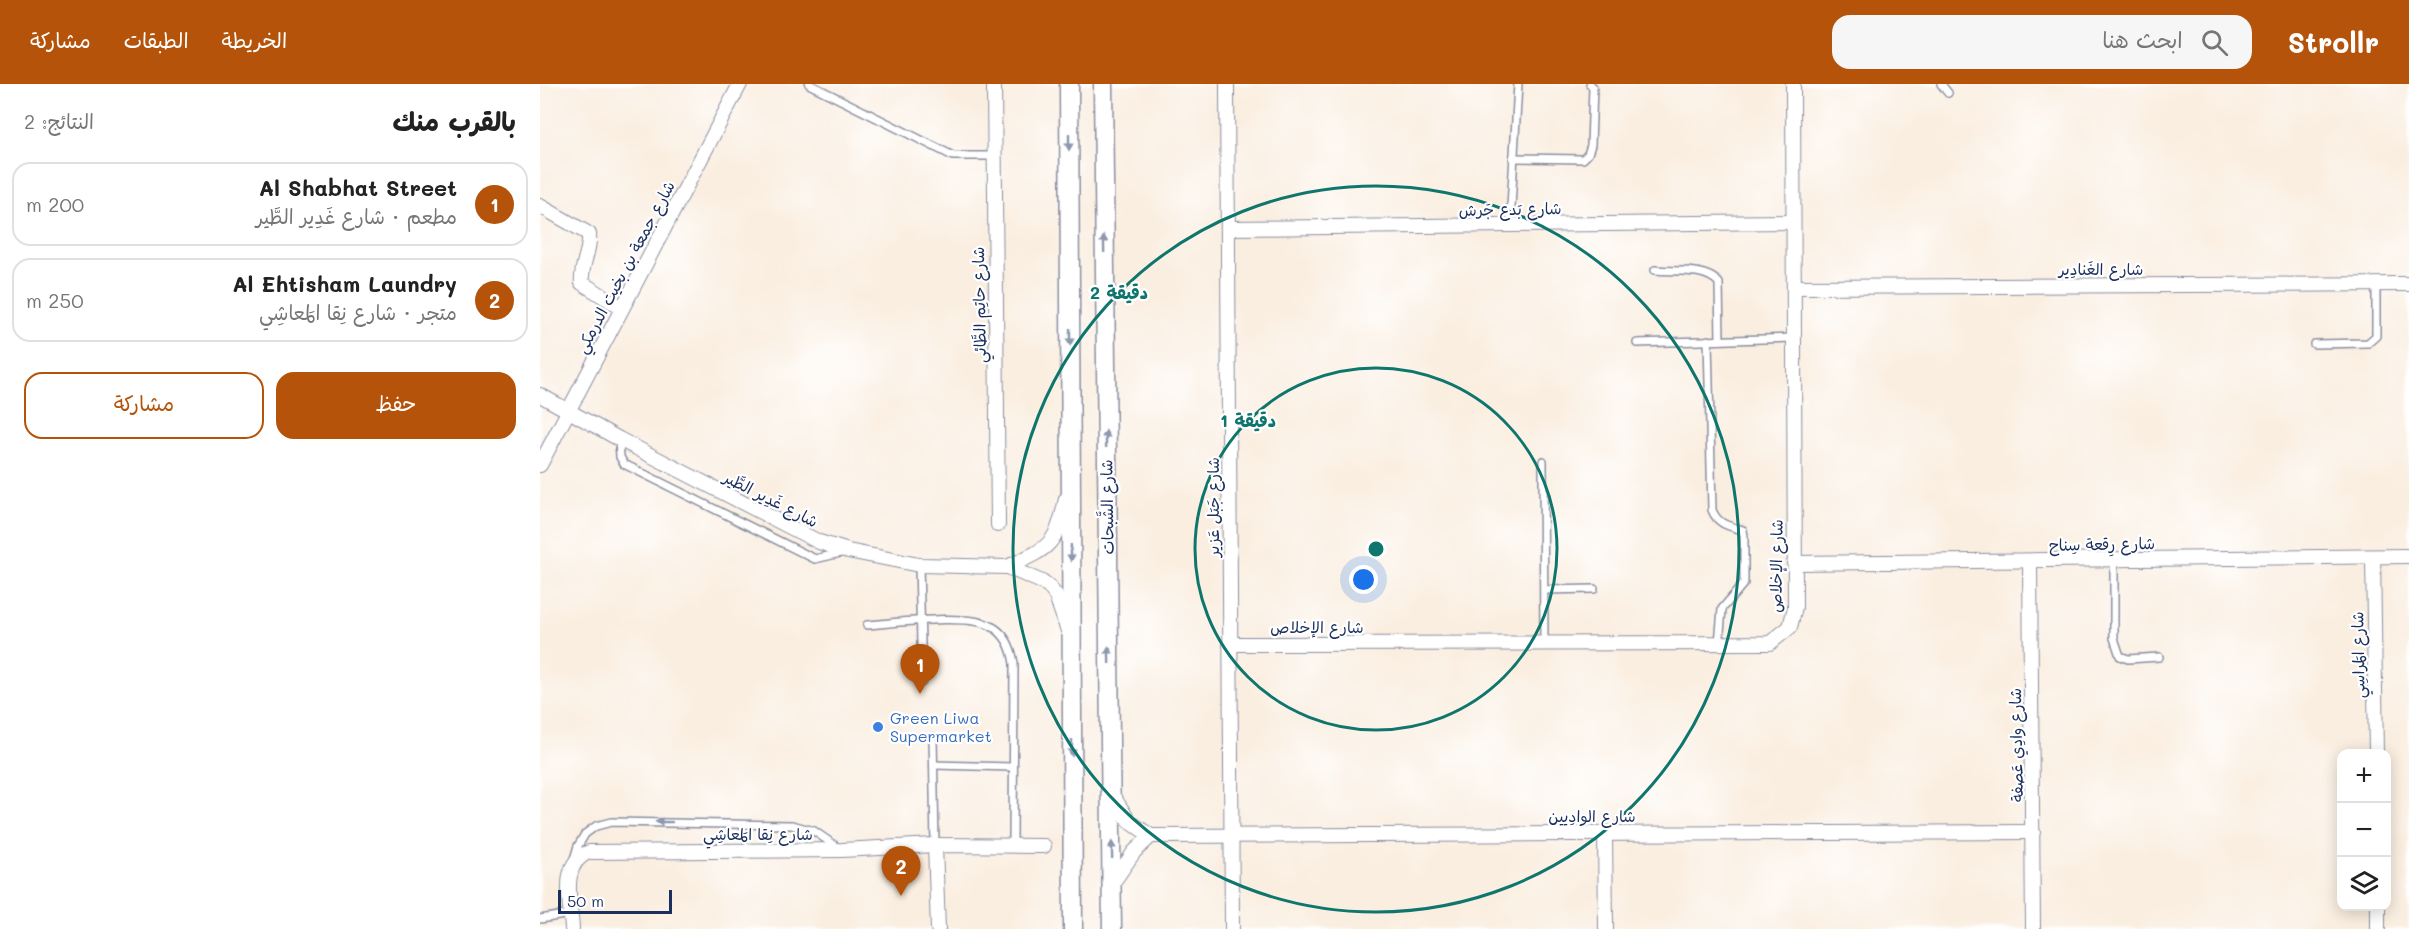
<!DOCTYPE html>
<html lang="ar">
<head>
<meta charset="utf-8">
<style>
  body { margin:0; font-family:Mali,"Playpen Sans Arabic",sans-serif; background:#f6f6f6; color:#222; direction:rtl }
  .controls { position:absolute; right:18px; bottom:18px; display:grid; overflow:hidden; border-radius:12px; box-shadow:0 3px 15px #0003 }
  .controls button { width:54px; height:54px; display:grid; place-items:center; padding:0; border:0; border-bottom:2px solid #e0e0e0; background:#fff; color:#222; font:30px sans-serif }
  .scale { position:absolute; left:18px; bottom:15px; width:114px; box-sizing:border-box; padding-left:6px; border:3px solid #1b2f5e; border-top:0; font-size:16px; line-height:21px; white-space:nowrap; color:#1b2f5e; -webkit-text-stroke:4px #fff; paint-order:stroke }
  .you { position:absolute; left:824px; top:496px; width:21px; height:21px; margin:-15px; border:4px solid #fff; border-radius:50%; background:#1a73e8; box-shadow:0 0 0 9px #1a73e833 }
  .badge { display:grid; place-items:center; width:39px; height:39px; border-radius:50%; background:#b45309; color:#fff; font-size:20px; font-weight:700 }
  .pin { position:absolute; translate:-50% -50px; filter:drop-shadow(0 2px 3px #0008) }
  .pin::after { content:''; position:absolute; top:32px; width:21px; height:18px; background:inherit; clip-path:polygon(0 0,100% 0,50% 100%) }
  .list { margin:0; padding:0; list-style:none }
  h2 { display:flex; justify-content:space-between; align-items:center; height:78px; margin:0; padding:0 24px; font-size:26px }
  h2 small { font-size:20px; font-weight:400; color:#767676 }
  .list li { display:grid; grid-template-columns:39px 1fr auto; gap:18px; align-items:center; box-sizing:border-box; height:84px; margin:0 12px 12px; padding:0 12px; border:2px solid #e0e0e0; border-radius:18px }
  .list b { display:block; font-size:22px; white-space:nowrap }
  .list p { margin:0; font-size:20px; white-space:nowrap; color:#767676 }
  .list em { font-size:20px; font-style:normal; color:#767676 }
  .actions { display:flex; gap:12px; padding:18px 24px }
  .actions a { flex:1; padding:14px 0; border:2px solid #b45309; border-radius:18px; text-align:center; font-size:21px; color:#b45309 }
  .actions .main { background:#b45309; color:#fff }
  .icon { flex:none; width:33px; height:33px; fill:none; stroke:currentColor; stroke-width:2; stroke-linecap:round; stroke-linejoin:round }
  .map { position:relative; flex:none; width:1869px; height:845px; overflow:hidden; direction:ltr }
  header { display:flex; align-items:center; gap:36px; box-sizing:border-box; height:84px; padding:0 30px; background:#b45309; color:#fff }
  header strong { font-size:28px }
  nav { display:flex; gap:33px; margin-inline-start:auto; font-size:21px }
  .search { width:420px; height:54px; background:#f6f6f6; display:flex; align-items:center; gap:15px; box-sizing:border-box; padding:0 21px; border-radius:18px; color:#767676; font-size:22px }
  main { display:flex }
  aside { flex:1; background:#fff }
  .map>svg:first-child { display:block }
</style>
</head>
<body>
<header>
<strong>Strollr</strong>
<div class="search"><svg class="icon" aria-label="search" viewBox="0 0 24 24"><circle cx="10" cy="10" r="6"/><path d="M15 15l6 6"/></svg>ابحث هنا</div>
<nav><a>الخريطة</a><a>الطبقات</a><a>مشاركة</a></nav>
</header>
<main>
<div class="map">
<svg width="1869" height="845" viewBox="0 0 1869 845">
  <rect width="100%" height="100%" fill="#fff"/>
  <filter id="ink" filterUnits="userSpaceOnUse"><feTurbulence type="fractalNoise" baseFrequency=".0167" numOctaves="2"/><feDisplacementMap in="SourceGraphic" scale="12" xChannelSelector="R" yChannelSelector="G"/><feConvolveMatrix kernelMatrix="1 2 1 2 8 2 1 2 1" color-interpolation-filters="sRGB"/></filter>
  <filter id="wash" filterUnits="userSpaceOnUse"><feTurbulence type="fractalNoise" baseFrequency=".008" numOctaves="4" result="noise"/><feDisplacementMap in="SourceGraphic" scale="24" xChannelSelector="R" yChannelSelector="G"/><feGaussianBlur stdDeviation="1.35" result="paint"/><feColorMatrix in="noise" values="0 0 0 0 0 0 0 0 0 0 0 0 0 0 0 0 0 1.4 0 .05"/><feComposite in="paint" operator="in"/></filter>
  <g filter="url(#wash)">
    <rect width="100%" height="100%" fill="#faeee0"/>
  </g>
  <g filter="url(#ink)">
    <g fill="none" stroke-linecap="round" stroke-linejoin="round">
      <defs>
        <g id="service">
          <polyline points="269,0 413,72 454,72"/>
          <polyline points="1401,0 1408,9"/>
          <polyline points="973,74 1043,75 1048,70 1051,61 1053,3 1050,0"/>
          <polyline points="970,141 978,0"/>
          <path d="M 1115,186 C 1136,188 1165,183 1179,199 L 1180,256"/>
          <path d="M 1168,256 L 1172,426 C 1178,441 1189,442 1203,446 L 1204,453 L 1204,499 L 1182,525 L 1179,560"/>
          <polyline points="1097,259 1254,254"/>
          <polyline points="1774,260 1828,259 1836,252 1836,200"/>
          <polyline points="79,355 80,373 84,380 275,475 305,468"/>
          <polyline points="1003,377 1004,560"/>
          <polyline points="1574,476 1574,554 1580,572 1588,575 1619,573"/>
          <polyline points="379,481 382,598"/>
          <polyline points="1004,506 1054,505"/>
          <path d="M 327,541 C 355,539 428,529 451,542 C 466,550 472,564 474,580 L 473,761"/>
          <polyline points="393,653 395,761"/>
          <polyline points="394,681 473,683"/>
          <polyline points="34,775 38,762 45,750 56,742 71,738 252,741 274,747 300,765"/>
          <polyline points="0,835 31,830"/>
        </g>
        <g id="minor">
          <polyline points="454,0 458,441"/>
          <polyline points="687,0 692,845"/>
          <path d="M 0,122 L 49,150 C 51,167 40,181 42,199 L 82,224"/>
          <polyline points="688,144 1253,138"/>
          <polyline points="1254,203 1869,200"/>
          <polyline points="0,311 79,355 279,458 308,467 379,481 467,483 502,498 510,504 516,512 528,547"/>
          <polyline points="0,381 200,0"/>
          <polyline points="1833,473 1836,670"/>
          <polyline points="1490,478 1493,845"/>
          <polyline points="1254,479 1869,472"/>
          <path d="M 467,483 C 509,464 516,462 526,415"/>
          <polyline points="690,560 1230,559 1250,543 1255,523 1253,0"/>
          <polyline points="571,709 589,737 611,752 1493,748"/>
          <polyline points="1065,748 1066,845"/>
          <polyline points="395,761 398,845"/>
          <polyline points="572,800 594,768 611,752"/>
          <polyline points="1838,822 1838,845"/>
          <path d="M 32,845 C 31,820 19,779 49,768 L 302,766 L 395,761 L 504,762"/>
        </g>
        <g id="tertiary">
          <polyline points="529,0 533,845"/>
          <polyline points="563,0 572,845"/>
        </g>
      </defs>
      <use href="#service" stroke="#8a8e9f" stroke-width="10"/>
      <use href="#minor" stroke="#8a8e9f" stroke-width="16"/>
      <use href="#tertiary" stroke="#8a8e9f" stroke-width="21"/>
      <use href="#service" stroke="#fff" stroke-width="7"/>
      <use href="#minor" stroke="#fff" stroke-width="14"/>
      <use href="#tertiary" stroke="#fff" stroke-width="18"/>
    </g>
    <defs><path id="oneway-solid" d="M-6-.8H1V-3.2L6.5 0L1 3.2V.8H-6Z" transform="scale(1.5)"/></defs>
    <g fill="#8d97ae">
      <use href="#oneway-solid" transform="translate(529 58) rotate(90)"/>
      <use href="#oneway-solid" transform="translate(564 160) rotate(-91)"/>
      <use href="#oneway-solid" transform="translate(530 253) rotate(90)"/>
      <use href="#oneway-solid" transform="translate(566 355) rotate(-91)"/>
      <use href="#oneway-solid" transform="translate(531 469) rotate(89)"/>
      <use href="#oneway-solid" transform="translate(569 571) rotate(-91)"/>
      <use href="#oneway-solid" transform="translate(532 664) rotate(90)"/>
      <use href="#oneway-solid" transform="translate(124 738) rotate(-179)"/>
      <use href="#oneway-solid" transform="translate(572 766) rotate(-91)"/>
    </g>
  </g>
  <g fill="none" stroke="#0f766e" stroke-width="3">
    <circle cx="836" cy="465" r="181"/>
    <circle cx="836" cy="465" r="363"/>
  </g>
  <circle fill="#3f7fe0" stroke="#fff" stroke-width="2" cx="338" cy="643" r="6"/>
  <g text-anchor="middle" stroke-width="4.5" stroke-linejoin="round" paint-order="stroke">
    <g font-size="16" fill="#1b2f5e" stroke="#fff">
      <text transform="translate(970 125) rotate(-1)" y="6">شارع بَدع جَرش</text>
      <text transform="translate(85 183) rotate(-62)" y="6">شارع جمعة بن بخيت الدرمكي</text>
      <text x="1561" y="191">شارع الغَنادِير</text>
      <text transform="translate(439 221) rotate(-91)" y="6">شارع حاتِم الطَّائي</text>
      <text transform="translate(231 415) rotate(27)" y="6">شارع غَدِير الطَّير</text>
      <text transform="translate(567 423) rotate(-91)" y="6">شارع الشَّبحات</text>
      <text transform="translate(673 423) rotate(-90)" y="6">شارع جَبَل عَزير</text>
      <text transform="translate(1562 460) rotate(-1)" y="6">شارع رِقعة سِناح</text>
      <text transform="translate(1236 482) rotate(-89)" y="6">شارع الإخلاص</text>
      <text x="777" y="549">شارع الإخلاص</text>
      <text transform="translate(1818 571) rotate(-91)" y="6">شارع المَراسِي</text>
      <text transform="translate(1476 661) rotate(-91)" y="6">شارع وادِي عَصفة</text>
      <text x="1052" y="738">شارع الوادِيين</text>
      <text x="218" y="756">شارع نِقا المَعاشِي</text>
    </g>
    <g font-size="16" fill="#366cbe" stroke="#fff" text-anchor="start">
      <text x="350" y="640">Green Liwa<tspan x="350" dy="18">Supermarket</tspan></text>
    </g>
  </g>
  <circle cx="836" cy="465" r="9" fill="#0f766e" stroke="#fff" stroke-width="3"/>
  <g font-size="18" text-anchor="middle" font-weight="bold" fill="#0f766e" stroke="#fff" stroke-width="4.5" stroke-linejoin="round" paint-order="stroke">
    <text x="579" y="215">2 دقيقة</text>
    <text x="708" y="343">1 دقيقة</text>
  </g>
</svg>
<div class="controls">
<button>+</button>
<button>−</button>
<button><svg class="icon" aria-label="layers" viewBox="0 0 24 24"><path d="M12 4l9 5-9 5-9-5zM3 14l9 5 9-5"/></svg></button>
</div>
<div class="scale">50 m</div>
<div class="you"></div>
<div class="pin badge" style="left:380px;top:610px">1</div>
<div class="pin badge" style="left:361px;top:812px">2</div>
</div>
<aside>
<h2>بالقرب منك<small>النتائج: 2</small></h2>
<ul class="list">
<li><span class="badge">1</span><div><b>Al Shabhat Street</b><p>مطعم · شارع غَدِير الطَّير</p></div><em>200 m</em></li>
<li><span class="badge">2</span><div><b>Al Ehtisham Laundry</b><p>متجر · شارع نِقا المَعاشِي</p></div><em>250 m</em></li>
</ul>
<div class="actions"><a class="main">حفظ</a><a>مشاركة</a></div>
</aside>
</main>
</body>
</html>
